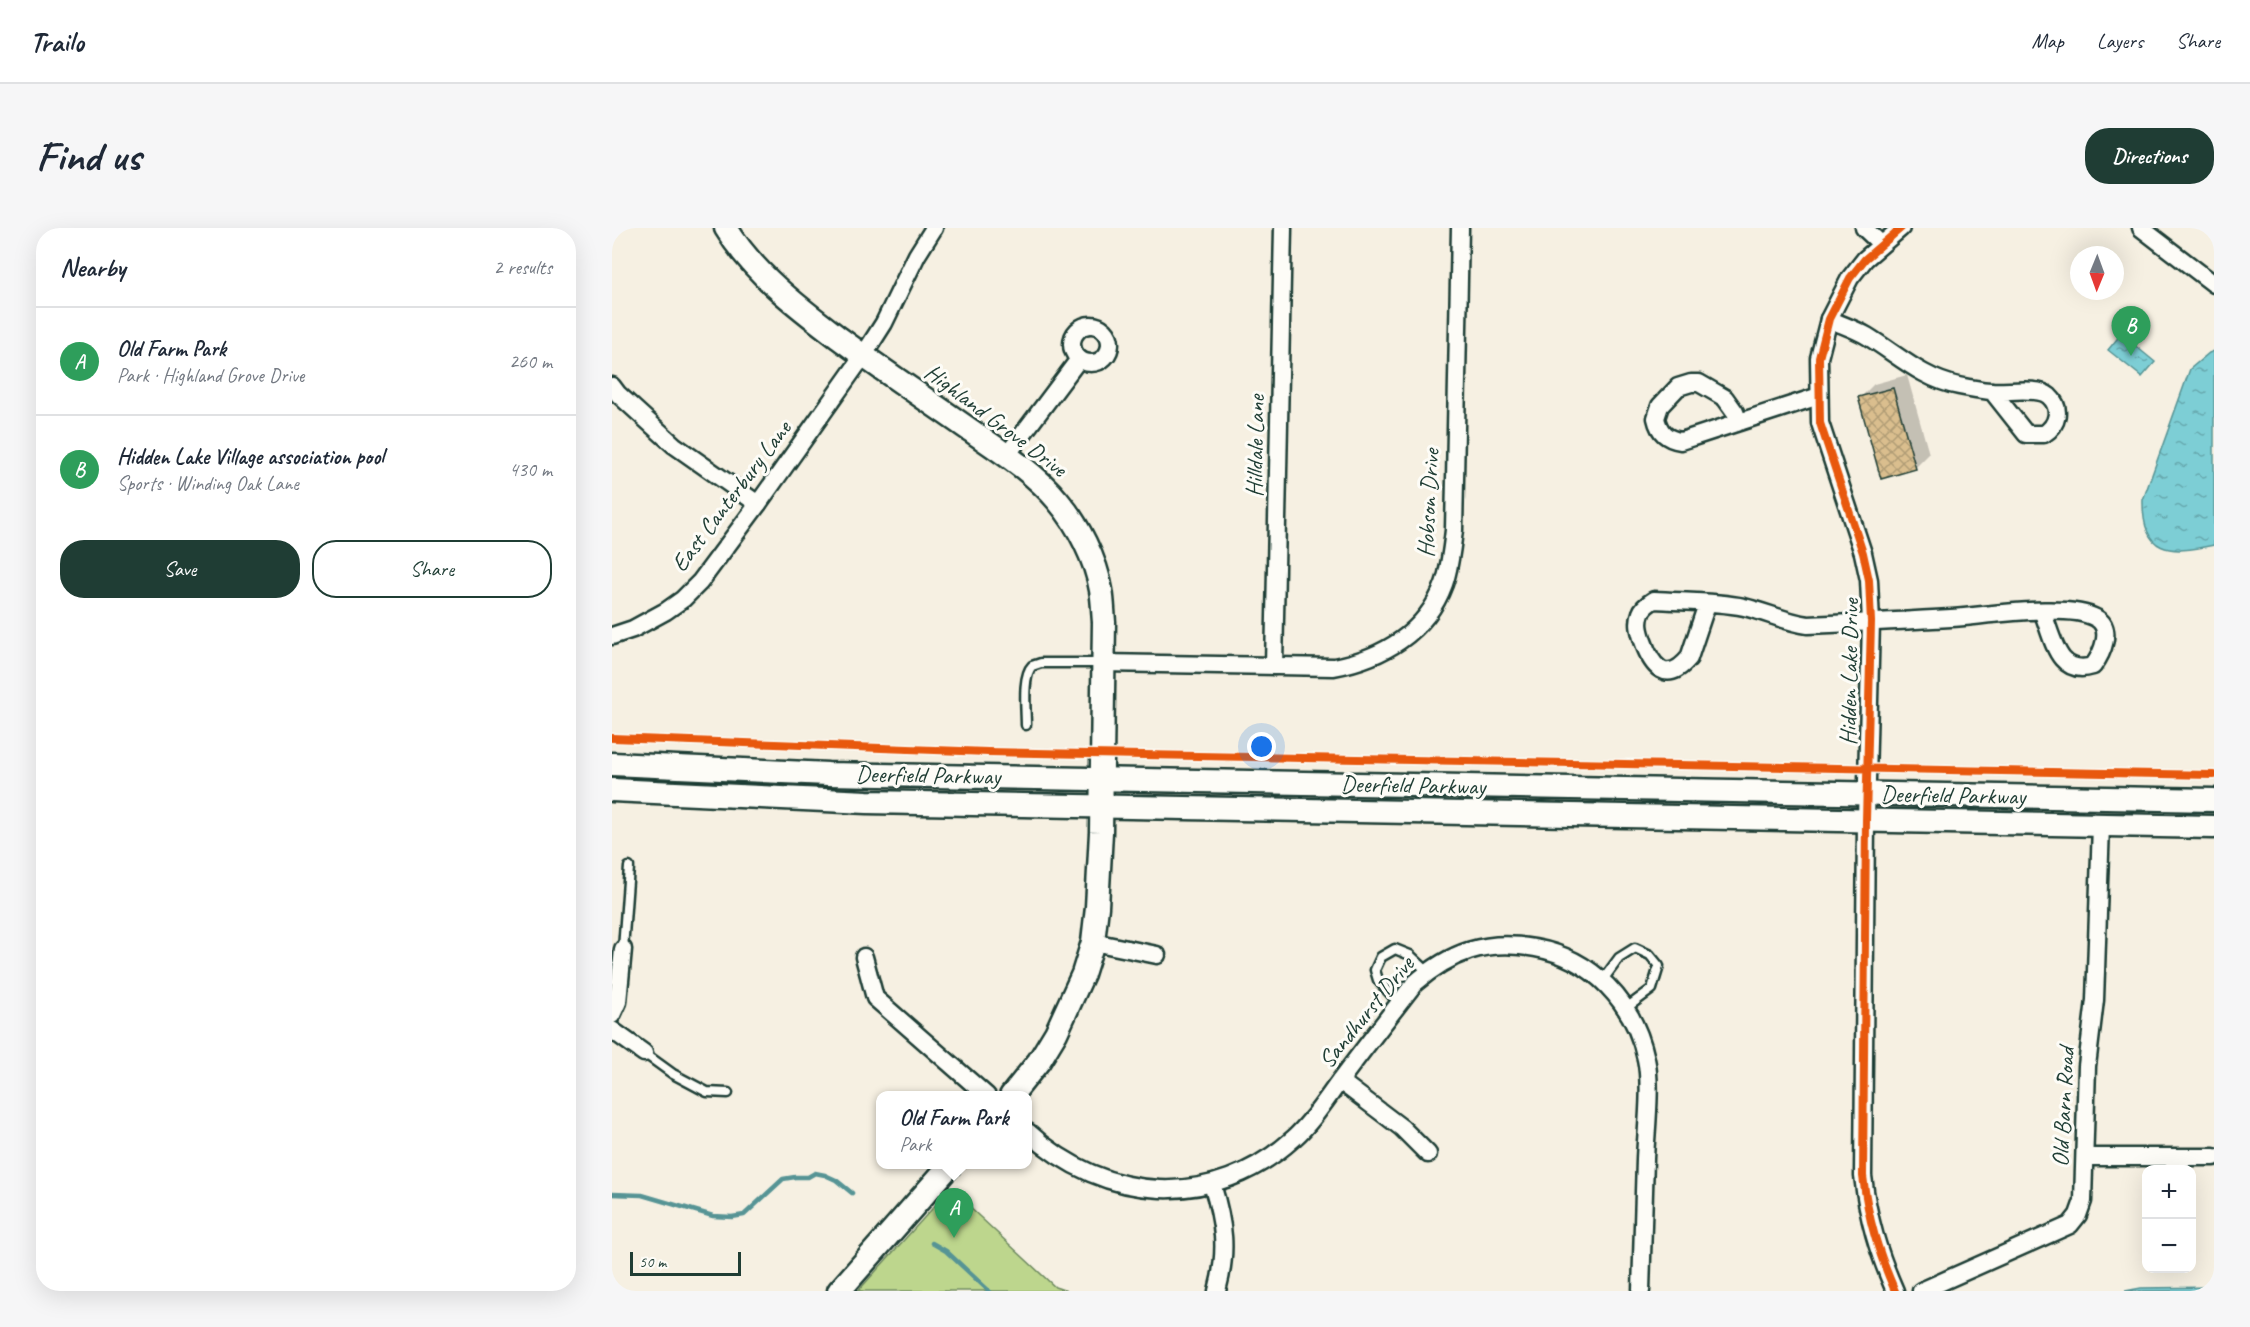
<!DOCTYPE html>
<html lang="en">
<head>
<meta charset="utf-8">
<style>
  body { margin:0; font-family:Caveat,sans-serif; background:#f6f6f7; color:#1f2937 }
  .controls { position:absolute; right:18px; bottom:18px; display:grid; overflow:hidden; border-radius:12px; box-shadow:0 6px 24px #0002 }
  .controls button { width:54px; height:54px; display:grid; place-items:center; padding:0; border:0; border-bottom:2px solid #e0e1e3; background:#fff; color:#1f2937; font:30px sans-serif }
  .compass { position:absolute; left:1458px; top:18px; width:54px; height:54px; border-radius:50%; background:#fff; box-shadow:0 6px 24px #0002; rotate:181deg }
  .scale { position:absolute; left:18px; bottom:15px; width:111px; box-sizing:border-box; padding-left:6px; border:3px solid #1f3d34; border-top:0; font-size:16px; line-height:21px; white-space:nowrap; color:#1f3d34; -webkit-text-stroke:4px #fdfcf7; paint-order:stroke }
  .you { position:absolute; left:650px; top:519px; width:21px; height:21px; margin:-15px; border:4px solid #fff; border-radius:50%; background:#1a73e8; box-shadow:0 0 0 9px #1a73e833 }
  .badge { display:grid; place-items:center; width:39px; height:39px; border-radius:50%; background:#1f3d34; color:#fff; font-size:20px; font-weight:700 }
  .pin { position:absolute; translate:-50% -50px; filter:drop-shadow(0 2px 3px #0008) }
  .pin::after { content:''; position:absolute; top:32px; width:21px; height:18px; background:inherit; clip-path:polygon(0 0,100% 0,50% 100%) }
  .popup { position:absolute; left:264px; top:863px; width:156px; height:78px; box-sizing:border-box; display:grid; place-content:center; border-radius:12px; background:#fff; filter:drop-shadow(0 2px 4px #0005); font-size:20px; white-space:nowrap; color:#747a83 }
  .popup b { font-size:22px; color:#1f2937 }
  .popup::after { content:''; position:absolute; left:50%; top:100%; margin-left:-12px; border:12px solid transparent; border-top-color:#fff }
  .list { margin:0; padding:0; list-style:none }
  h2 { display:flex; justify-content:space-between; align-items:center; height:78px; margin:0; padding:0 24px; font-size:26px }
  h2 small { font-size:20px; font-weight:400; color:#747a83 }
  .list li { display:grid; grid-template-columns:39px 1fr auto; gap:18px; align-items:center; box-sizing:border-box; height:108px; padding:0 24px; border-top:2px solid #e0e1e3 }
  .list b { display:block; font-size:22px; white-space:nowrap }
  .list p { margin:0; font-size:20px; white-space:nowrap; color:#747a83 }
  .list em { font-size:20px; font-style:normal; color:#747a83 }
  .actions { display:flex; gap:12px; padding:18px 24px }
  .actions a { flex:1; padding:14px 0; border:2px solid #1f3d34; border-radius:24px; text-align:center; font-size:21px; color:#1f3d34 }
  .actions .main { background:#1f3d34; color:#fff }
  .map { position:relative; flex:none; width:1602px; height:1063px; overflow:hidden; border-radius:24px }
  header { display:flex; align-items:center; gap:36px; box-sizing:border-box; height:84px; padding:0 30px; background:#fff; border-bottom:2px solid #e0e1e3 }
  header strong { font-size:28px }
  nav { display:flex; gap:33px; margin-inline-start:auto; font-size:21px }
  .intro { display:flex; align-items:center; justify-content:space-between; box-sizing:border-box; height:144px; padding:0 36px }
  h1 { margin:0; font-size:42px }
  .button { padding:15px 27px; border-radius:24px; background:#1f3d34; color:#fff; font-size:21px; font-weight:700 }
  main { display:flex; gap:36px; padding:0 36px }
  aside { flex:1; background:#fff; border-radius:24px; box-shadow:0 6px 24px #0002 }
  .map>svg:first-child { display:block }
</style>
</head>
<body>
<header>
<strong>Trailo</strong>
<nav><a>Map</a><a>Layers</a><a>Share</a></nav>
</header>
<div class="intro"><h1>Find us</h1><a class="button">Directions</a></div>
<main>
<aside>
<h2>Nearby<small>2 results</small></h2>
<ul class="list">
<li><span class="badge" style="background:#2e9e5b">A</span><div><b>Old Farm Park</b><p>Park · Highland Grove Drive</p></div><em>260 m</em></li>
<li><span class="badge" style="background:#2e9e5b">B</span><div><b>Hidden Lake Village association pool</b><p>Sports · Winding Oak Lane</p></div><em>430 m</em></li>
</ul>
<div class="actions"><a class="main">Save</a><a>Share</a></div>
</aside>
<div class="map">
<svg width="1602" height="1063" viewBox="0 0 1602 1063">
  <defs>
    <pattern id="water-ripples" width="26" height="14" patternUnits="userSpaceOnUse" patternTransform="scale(1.5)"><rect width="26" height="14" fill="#7dced5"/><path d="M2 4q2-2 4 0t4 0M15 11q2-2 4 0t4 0" fill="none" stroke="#66a8ae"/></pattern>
    <pattern id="building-cross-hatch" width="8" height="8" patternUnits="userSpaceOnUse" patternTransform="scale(1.5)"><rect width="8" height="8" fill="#dabe8e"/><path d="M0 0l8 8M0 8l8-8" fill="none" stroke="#b09c75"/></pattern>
  </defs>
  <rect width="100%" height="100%" fill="#f6f0e2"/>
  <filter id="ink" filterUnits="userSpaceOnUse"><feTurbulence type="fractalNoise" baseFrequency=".0167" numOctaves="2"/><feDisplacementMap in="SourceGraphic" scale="12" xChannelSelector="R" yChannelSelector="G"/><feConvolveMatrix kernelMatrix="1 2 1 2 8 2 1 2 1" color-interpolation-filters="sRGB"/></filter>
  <g filter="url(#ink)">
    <polygon fill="#bdd68d" stroke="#6e8a60" stroke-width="1.5" points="338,961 443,1059 455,1063 246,1063"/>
    <g fill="url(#water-ripples)" stroke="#579495" stroke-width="1.5">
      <polygon points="1509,106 1543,134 1530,149 1496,122"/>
      <path d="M 1602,123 L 1602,317 C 1557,327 1530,326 1531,272 L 1578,141 L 1597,125 Z"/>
      <polygon points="1602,1059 1602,1063 1513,1063 1529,1060"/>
    </g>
    <polygon fill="#0003" points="1295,147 1317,226 1303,240 1248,170 1262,156"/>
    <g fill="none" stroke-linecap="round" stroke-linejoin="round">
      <g stroke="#579495" stroke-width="4.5">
        <polyline points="0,966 30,967 101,988 120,989 132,987 171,951 183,949 196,949 203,945 213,947 224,952 240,965"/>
        <polyline points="320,1015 334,1023 377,1063"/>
      </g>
    </g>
    <polygon fill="url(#building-cross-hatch)" stroke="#1f3d34" stroke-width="1.5" points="1281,160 1304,241 1269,251 1246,169"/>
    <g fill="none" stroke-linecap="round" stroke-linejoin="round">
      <defs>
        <g id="lane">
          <path d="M 414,497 C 414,482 410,448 420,438 L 429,435 L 490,435"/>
          <polyline points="11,721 17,639"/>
          <polyline points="990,753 1007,730 1023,720 1038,727 1047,738 1040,761 1013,781"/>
          <polyline points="787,775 766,752 763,742 769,729 783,721 798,727 816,744"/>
          <polyline points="32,825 61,846 95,864 116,865"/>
        </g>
        <g id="street">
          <polyline points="1252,0 1269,16"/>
          <polyline points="1529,0 1602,56"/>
          <path d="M 1217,91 C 1230,97 1243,101 1255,108 C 1286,127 1311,151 1347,158 C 1357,160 1368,162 1378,163 C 1393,165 1426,158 1437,168 C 1450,180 1446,197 1432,206 L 1414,206 L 1380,163"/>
          <circle cx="479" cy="116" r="19"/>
          <polyline points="0,158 6,166 62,217 146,276"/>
          <path d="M 1127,194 L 1123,184 L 1113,170 L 1087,155 L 1079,155 L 1066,159 L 1048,178 L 1044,190 C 1047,204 1054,211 1069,213 L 1207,168"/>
          <polyline points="395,227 467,131"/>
          <path d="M 1095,376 L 1077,430 C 1054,457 1040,439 1031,413 C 1028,404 1025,395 1029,385 C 1031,379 1037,375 1042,372 C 1072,374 1103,373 1132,379 C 1154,384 1174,394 1196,397 C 1244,395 1291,393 1339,390 C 1372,388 1457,374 1484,390 C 1502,400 1490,426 1481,438 C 1445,449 1441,409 1430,383"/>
          <polyline points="0,408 21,401 54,383 71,371 88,354 146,276 251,128 272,95 305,27 322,0"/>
          <path d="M 490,435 L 722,439 C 770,430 814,405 832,356 C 838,339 840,320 842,302 L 848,0"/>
          <polyline points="662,438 671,0"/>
          <polyline points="481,714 545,727"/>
          <polyline points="252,729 263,770 375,868"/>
          <polyline points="0,787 6,774 11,721"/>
          <polyline points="0,802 32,825"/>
          <polyline points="728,853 790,900 816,926"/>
          <path d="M 416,904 C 493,975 602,983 682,910 C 701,893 715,870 730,850 C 754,818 778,787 802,756 C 838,724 874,711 923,720 C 980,730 1022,774 1034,831 C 1040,857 1034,904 1033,931 C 1032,975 1030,1019 1029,1063"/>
          <polyline points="1473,929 1602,929"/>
          <path d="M 600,956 C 612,995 616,1023 605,1063"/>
          <path d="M 1283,1063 C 1266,1024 1256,991 1251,948 L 1254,592 L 1259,394 L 1257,352 L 1251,325 L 1208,195 L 1207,130 L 1217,91 L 1238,50 L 1253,31 L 1289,0"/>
          <polyline points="1309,1063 1458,997 1466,987 1471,973 1475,838 1483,772 1489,597"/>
        </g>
        <g id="secondary">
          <path d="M 114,0 C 141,45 186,79 227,110 C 270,142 314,171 358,202 C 388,223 422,244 446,273 C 466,296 484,332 489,362 C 491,373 491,384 492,394 L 489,604 L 485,679 L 481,714 L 471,746 L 444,805 L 427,833 L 399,868"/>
          <polyline points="0,536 216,546 1602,572"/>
          <polyline points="0,562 255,574 1602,599"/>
          <polyline points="227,1063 339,936"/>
        </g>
      </defs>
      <use href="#lane" stroke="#1f3d34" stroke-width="13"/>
      <use href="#street" stroke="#1f3d34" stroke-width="21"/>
      <use href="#secondary" stroke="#1f3d34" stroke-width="27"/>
      <use href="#lane" stroke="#fdfcf7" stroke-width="8"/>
      <use href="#street" stroke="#fdfcf7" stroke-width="16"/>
      <use href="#secondary" stroke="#fdfcf7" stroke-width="22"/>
      <defs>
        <g id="cycleway">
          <polyline points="0,510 376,524 1602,547"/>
          <path d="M 1283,1063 C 1266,1024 1256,991 1251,948 L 1254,592 L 1259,394 L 1257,352 L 1251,325 L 1208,195 L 1207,130 L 1217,91 L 1238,50 L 1253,31 L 1289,0"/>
        </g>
      </defs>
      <use href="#cycleway" stroke="#fdfcf7" stroke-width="11"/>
      <use href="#cycleway" stroke="#e8590c" stroke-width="8"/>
    </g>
  </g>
  <g text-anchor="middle" stroke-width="6" stroke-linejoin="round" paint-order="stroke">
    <g font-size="24" fill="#1f3d34" stroke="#fdfcf7">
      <text transform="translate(384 192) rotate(37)" y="8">Highland Grove Drive</text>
      <text transform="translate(643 218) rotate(-89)" y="8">Hilldale Lane</text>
      <text transform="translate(119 268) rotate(-53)" y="8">East Canterbury Lane</text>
      <text transform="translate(816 275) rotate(-87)" y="8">Hobson Drive</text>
      <text transform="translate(1237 444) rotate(-89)" y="8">Hidden Lake Drive</text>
      <text transform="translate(316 547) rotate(1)" y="8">Deerfield Parkway</text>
      <text transform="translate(801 557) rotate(1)" y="8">Deerfield Parkway</text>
      <text transform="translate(1341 567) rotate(1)" y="8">Deerfield Parkway</text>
      <text transform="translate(754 784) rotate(-51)" y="8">Sandhurst Drive</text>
      <text transform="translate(1451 879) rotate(-87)" y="8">Old Barn Road</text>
    </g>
  </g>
</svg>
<div class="controls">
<button>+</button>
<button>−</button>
</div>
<svg class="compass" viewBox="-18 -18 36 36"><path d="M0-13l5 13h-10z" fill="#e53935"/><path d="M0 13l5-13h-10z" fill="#747a83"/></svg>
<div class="scale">50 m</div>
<div class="you"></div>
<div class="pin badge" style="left:342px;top:1010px;background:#2e9e5b">A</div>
<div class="popup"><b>Old Farm Park</b>Park</div>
<div class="pin badge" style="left:1519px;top:128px;background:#2e9e5b">B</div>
</div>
</main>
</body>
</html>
